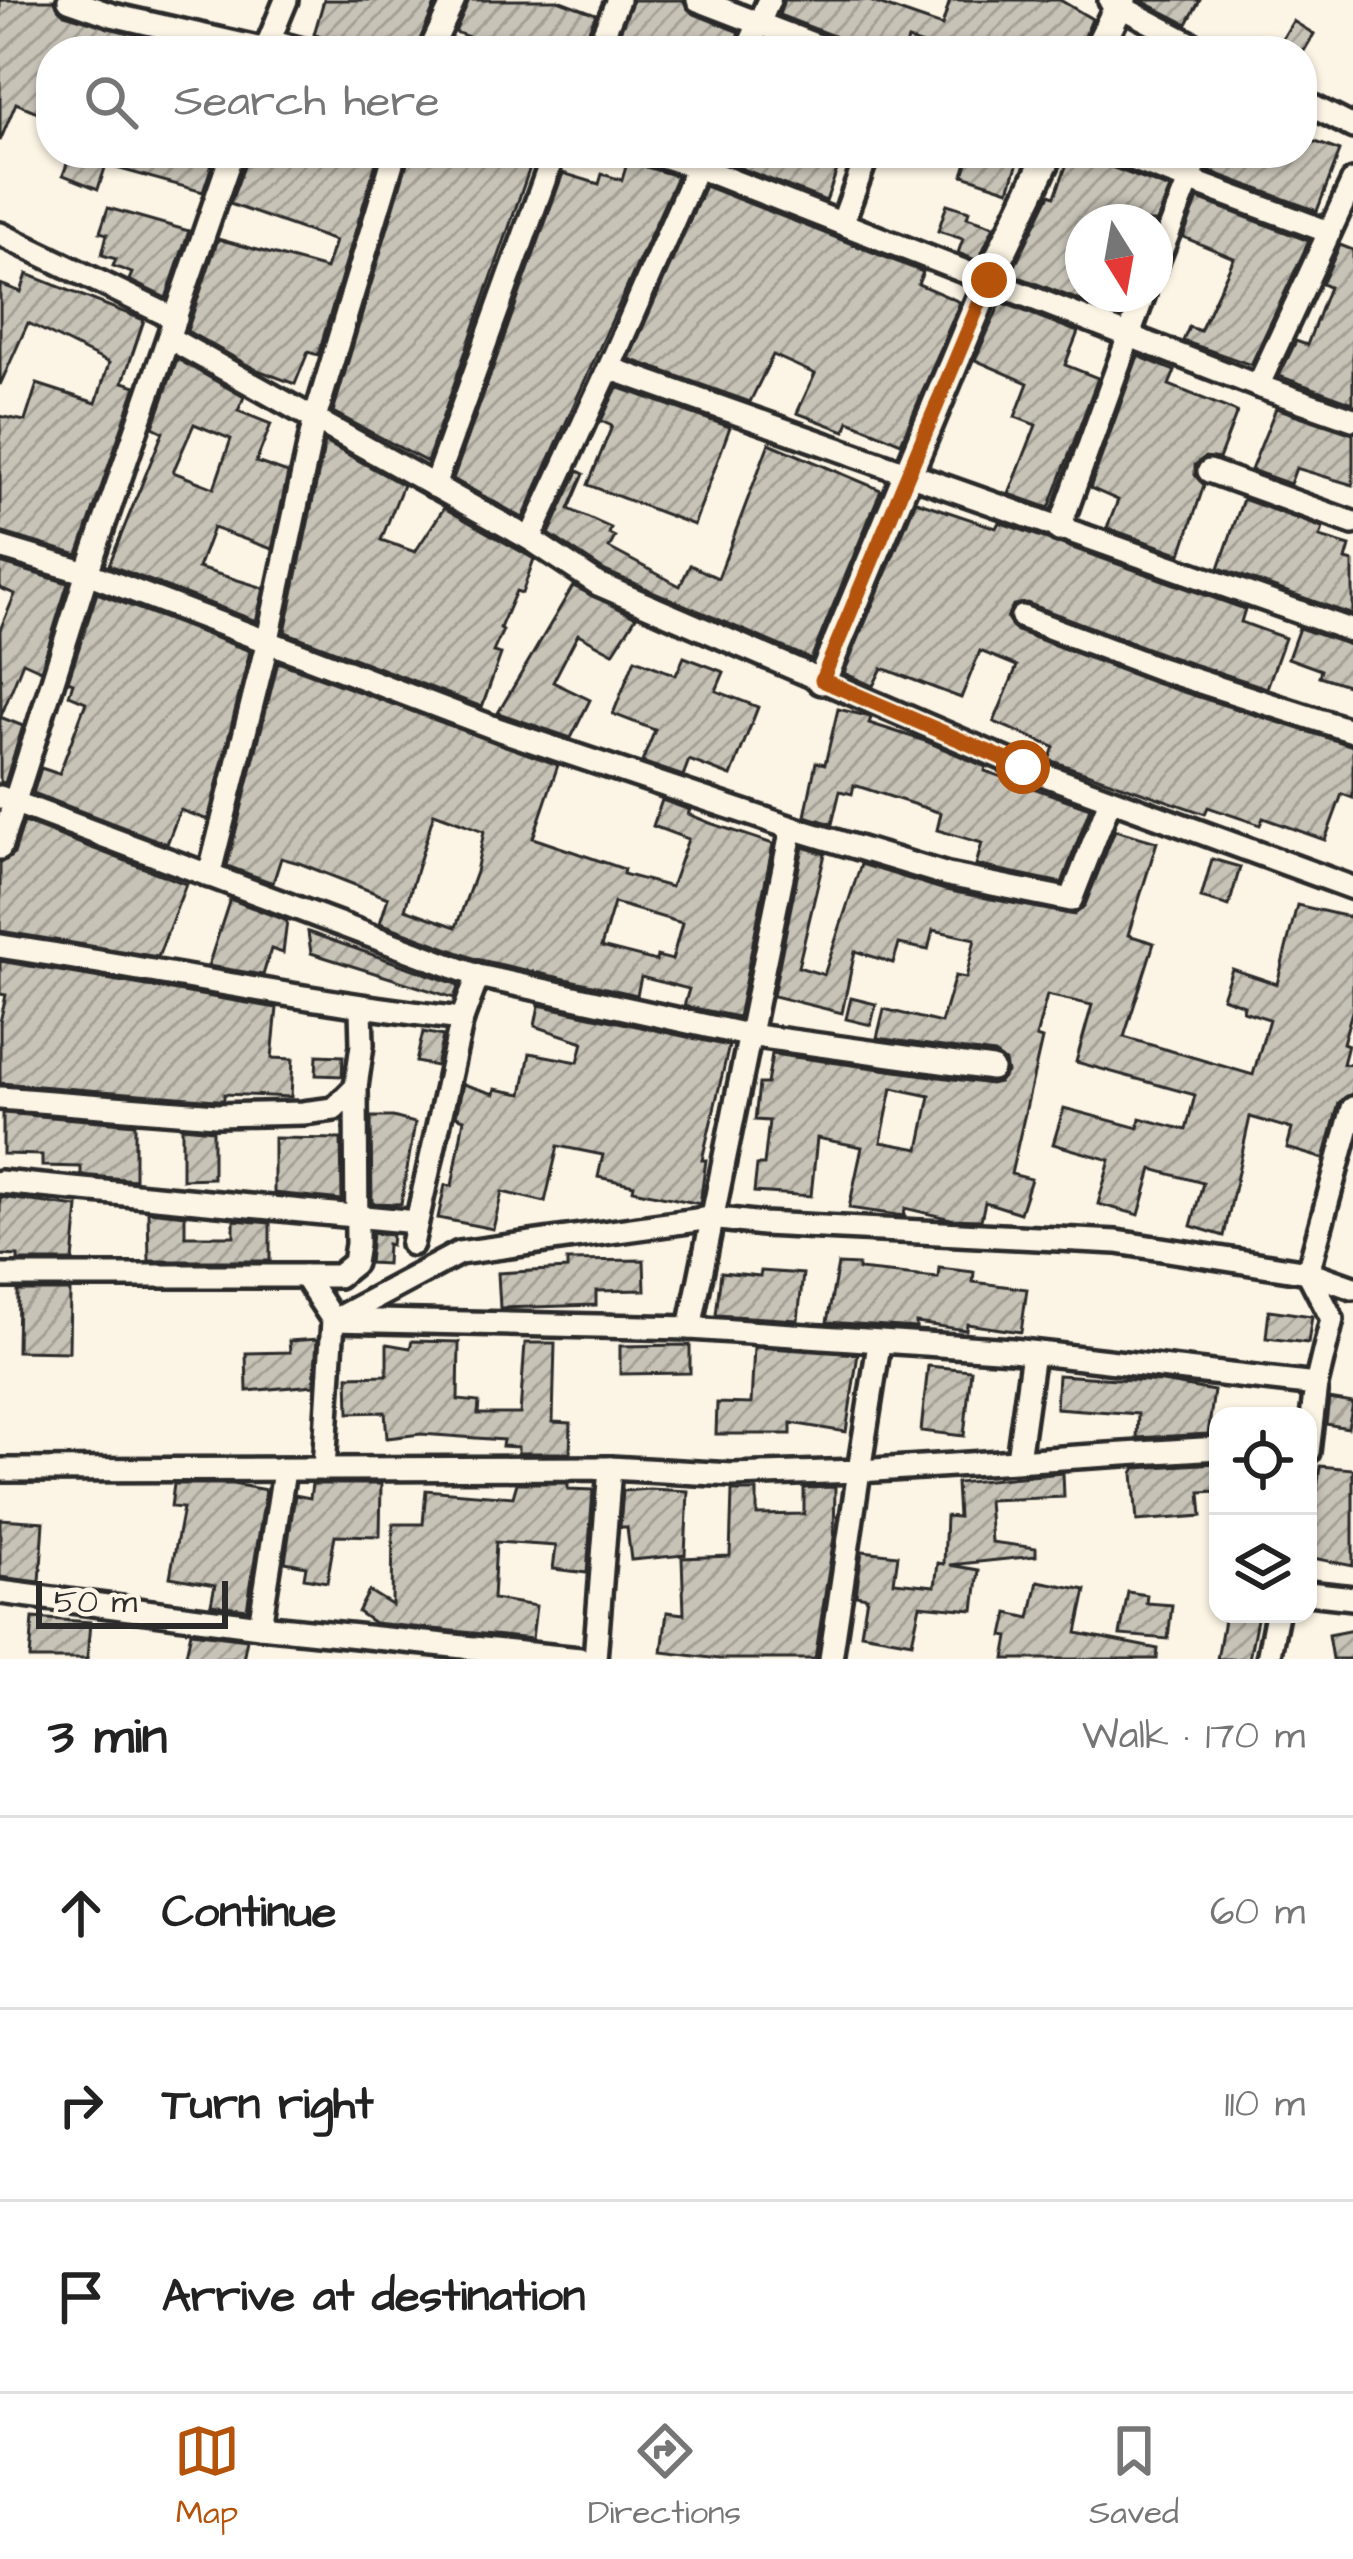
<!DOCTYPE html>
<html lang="en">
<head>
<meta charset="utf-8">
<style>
  body { margin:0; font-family:"Architects Daughter",sans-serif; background:#f6f6f6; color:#222 }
  .controls { position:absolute; right:36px; bottom:36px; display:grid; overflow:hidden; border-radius:24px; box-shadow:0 3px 9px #0004 }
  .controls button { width:108px; height:108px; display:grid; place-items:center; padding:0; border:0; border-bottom:3px solid #e0e0e0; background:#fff; color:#222; font:60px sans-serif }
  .compass { position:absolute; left:1065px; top:204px; width:108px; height:108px; border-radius:50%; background:#fff; box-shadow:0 3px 9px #0004; rotate:169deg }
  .scale { position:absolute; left:36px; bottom:30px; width:192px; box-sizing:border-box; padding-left:12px; border:6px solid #2b2b2b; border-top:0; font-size:33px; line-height:42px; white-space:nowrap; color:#2b2b2b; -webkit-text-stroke:9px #fcf5e5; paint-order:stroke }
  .stop { position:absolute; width:36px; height:36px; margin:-27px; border:9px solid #b45309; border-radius:50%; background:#fff }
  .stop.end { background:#b45309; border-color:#fff; box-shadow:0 3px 12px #0008 }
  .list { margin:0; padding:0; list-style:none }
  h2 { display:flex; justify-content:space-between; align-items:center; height:156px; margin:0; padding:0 48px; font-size:51px }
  h2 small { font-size:39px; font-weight:400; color:#767676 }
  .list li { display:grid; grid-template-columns:78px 1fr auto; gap:36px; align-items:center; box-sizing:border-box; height:192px; padding:0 48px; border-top:3px solid #e0e0e0 }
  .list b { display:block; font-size:45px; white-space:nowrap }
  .list em { font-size:39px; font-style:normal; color:#767676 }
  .icon { flex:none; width:66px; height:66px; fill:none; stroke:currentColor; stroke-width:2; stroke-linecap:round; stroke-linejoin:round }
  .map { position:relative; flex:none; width:1353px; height:1659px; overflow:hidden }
  .search { position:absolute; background:#fff; box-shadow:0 3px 9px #0004; left:36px; right:36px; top:36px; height:132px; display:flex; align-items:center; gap:30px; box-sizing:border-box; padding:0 42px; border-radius:48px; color:#767676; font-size:45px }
  .sheet { height:732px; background:#fff }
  nav { display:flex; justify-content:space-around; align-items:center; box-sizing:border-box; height:168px; border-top:3px solid #e0e0e0; background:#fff; font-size:33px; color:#767676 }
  nav a { display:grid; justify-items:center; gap:6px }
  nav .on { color:#b45309 }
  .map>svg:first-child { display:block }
</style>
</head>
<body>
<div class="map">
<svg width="1353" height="1659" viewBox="0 0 1353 1659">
  <defs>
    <pattern id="building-hatch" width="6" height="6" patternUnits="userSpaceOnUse" patternTransform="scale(3)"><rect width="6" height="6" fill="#c8c3b7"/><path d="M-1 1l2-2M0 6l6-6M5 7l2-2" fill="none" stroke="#a39f95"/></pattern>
  </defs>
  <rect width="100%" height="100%" fill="#fcf5e5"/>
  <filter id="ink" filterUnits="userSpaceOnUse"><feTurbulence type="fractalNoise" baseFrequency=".00833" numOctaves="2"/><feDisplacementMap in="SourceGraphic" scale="24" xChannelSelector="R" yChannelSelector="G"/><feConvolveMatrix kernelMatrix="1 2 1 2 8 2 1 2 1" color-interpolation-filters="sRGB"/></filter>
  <g filter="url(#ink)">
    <g fill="url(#building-hatch)" stroke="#2b2b2b" stroke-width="3" fill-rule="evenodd">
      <polygon points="0,0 54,0 64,14 154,40 149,51 51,51 51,118 16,103 0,141"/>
      <polygon points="324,0 437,0 415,51 372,51 334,36 332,41 314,34"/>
      <polygon points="469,0 558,0 596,14 584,41 563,33 555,51 506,51 455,32"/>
      <polygon points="633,0 683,0 692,13 739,32 732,51 612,51"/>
      <polygon points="784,0 867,0 942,26 950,0 1060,0 1092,19 1079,51 1011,51 993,43 991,51 941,51 908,40 904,51 846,51 836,37 779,15"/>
      <polygon points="1140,0 1200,0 1187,24"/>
      <polygon points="1293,21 1314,34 1304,51 1275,51"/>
      <polygon points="1302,137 1340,151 1317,211 1209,171 1215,153 1302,153"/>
      <polygon points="71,153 207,153 205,162 212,165 203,192 106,165 98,189 63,175"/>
      <polygon points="249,153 379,153 318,355 308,352 295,384 255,369 187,331 218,239 326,269 335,241 230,204"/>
      <polygon points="410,153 535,153 427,462 333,412"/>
      <polygon points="630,153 637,153 646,167 677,176 523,518 453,479 563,173 599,184 602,174 622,180"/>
      <polygon points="718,153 843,153 826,201 717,159"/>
      <polygon points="970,153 1021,153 1009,190 963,175"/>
      <polygon points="1071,153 1101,153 1111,167 1170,189 1155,226 1155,222 1083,222 1083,294 1128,294 1120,316 1011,274 1050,194 1055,196"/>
      <polygon points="705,186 923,272 918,284 960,302 901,443 849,421 845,431 797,413 815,374 773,355 750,402 629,359"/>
      <polygon points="1198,199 1309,241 1251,365 1183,341 1189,327 1200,331 1234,258 1183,237"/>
      <polygon points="947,204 969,211 967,217 994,226 978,261 958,253 963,239 938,231"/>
      <polygon points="108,208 189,231 166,298 129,280 132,273 113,266 116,259 102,255 107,234 100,232"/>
      <polygon points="1340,245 1353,250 1353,403 1279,376 1296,341 1307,345 1329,287 1322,284"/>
      <polygon points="27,274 144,320 123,382 136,386 78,555 0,532 0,416 25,421 37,384 96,403 109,363 28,323 0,385 0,284 21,292"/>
      <polygon points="1001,302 1078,332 1065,365 1098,378 1049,508 1009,494 1036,425 1015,417 1028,383 975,360"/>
      <polygon points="1138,356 1175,371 1169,385 1237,412 1219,459 1205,457 1195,465 1195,475 1204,485 1181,554 1107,528 1118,500 1090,488"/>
      <path d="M 177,359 L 244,397 L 238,411 L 271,424 L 256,462 L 288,473 L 272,549 L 213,528 L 198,568 L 264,588 L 256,621 L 109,565 L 163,432 L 153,427 ZM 194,424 L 231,439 L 214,488 L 173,472 Z"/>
      <polygon points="617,387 730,427 694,525 588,485 612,426 601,421"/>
      <polygon points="1276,408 1353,434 1353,485 1296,468 1290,484 1251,470"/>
      <polygon points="325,442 403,485 381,540 415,552 444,508 534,559 522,593 516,591 500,628 503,630 493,652 501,654 482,707 285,632"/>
      <polygon points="769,443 881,490 811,659 605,571 549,534 578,471 584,474 569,509 611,528 609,534 615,537 609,548 680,586 690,565 718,578"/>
      <polygon points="1243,499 1323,528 1320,537 1350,546 1346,560 1353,562 1353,615 1219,568"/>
      <polygon points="916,501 996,528 999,522 1245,609 1241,622 1285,638 1267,688 1165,655 1027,603 1013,605 1007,618 1017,631 1155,683 1353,746 1353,798 1342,794 1325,840 1263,818 1260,825 1208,807 1205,814 1049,760 1054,747 994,722 1017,666 980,651 961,698 882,668 873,686 844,673"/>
      <polygon points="0,563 68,583 41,670 23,662 1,716 0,630 15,594 0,588"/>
      <polygon points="573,586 636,617 613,653 578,634 553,682 590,700 571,738 498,713"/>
      <polygon points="97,593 250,651 208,820 180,810 167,844 33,793 41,768 59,774 86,702 69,695 73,683 68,681"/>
      <polygon points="1299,628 1353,646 1353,687 1319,676 1321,670 1288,658"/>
      <polygon points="684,657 724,672 716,691 758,707 731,776 689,760 683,776 642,762 655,730 613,714 635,659 676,675"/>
      <path d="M 278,662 L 558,765 L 533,838 L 624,869 L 623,874 L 671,887 L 688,839 L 653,826 L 662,800 L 690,810 L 688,814 L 710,823 L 773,844 L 738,1017 L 684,1006 L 689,989 L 641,977 L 637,995 L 476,959 L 380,923 L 388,898 L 299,863 L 281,858 L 273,883 L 227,866 ZM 434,813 L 484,831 L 476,872 L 456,927 L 405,909 ZM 614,903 L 682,923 L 672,960 L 657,956 L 656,961 L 601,947 Z"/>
      <polygon points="838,709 867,716 871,718 869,723 928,742 986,767 985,771 1090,808 1062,883 976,865 982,843 937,830 941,813 854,785 852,794 840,791 832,824 805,816 816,762 825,764"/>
      <polygon points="0,717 23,726 5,783 0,782"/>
      <polygon points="24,822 186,884 158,957 0,931 0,863 14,854"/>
      <path d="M 1115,830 L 1157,842 L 1128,935 L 1154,943 L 1124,1037 L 1253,1075 L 1269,1019 L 1243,1011 L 1244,1005 L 1222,997 L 1232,969 L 1277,984 L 1297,905 L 1353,918 L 1353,1008 L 1343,1043 L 1348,1045 L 1343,1064 L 1353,1065 L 1353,1093 L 1339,1103 L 1324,1159 L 1287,1148 L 1292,1129 L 1250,1117 L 1224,1236 L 1191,1226 L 1203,1183 L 1152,1169 L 1139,1215 L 1098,1204 L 1110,1160 L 1053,1144 L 1064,1108 L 1138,1128 L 1140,1118 L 1186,1130 L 1195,1095 L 1076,1062 L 1092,1005 L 1047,995 L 1036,1037 L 1042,1039 L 1011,1174 L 1031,1179 L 1020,1213 L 985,1202 L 981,1220 L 951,1219 L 905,1208 L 904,1216 L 849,1208 L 862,1147 L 817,1138 L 811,1196 L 754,1192 L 757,1165 L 764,1165 L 769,1121 L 755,1120 L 759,1084 L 767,1084 L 772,1054 L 990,1084 L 999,1082 L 1007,1072 L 1005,1062 L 994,1054 L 877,1038 L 884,1009 L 941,1023 L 955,976 L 966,978 L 975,939 L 933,930 L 928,950 L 899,944 L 893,963 L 855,951 L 842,1013 L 773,996 L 803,847 L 825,854 L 798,967 L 824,975 L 861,864 L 945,890 L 1074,915 L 1085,905 ZM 892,1088 L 930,1096 L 919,1149 L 881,1142 Z"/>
      <polygon points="1212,859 1240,867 1229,906 1201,898"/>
      <polygon points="230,899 287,921 283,953 271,949 263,975 208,966"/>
      <polygon points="308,932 459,985 454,998 311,953"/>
      <polygon points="0,961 277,1008 272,1058 293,1059 291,1097 224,1094 224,1100 216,1100 0,1083 0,1022 6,995 0,994"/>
      <polygon points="851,998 876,1004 871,1025 846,1019"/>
      <polygon points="539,1005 729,1046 702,1160 706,1160 700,1204 633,1190 634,1185 598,1177 603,1155 558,1146 545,1202 502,1192 493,1229 438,1218 445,1185 452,1186 464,1119 456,1116 463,1084 494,1094 495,1089 522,1094 530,1053 578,1062 583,1042 535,1026"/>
      <polygon points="423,1032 443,1036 436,1066 416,1062"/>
      <polygon points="317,1055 343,1056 342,1076 316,1075"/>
      <polygon points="3,1113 135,1124 135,1180 81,1175 81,1167 42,1166 42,1155 3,1154"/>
      <polygon points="371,1117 393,1117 415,1123 401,1204 372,1203"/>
      <polygon points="182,1127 213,1130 213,1178 182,1179"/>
      <polygon points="274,1138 341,1139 342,1200 274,1193"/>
      <polygon points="0,1197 78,1207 73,1261 18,1261 18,1256 0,1255"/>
      <polygon points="148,1211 185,1215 185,1236 234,1236 234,1220 270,1223 270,1261 149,1261"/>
      <polygon points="372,1233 392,1235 391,1245 387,1244 386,1264 369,1263"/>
      <polygon points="644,1260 645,1290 596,1291 596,1305 500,1308 498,1273 567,1269 567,1261"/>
      <polygon points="838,1264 858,1265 858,1270 938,1278 939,1268 974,1272 973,1282 1027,1289 1021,1332 967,1324 966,1330 916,1323 916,1328 827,1322"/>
      <polygon points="761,1271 803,1274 798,1320 716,1315 721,1272 760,1276"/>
      <polygon points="18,1291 70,1291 69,1352 17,1351"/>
      <polygon points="1269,1310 1312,1316 1308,1343 1266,1338"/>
      <polygon points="317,1339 314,1385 247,1391 246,1353 290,1352 289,1341"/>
      <polygon points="412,1341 459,1342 458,1400 479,1402 478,1414 520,1414 525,1343 555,1343 553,1422 571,1423 570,1453 518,1453 518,1447 502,1446 503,1440 421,1434 387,1438 385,1412 349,1413 348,1376 387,1375 387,1344 410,1348"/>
      <polygon points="690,1345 690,1373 620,1374 620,1346"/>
      <polygon points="754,1347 858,1354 846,1432 791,1423 791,1434 716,1434 717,1403 751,1404"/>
      <polygon points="928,1366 971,1370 964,1436 921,1431"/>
      <polygon points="1058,1375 1162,1382 1214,1391 1208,1434 1137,1438 1138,1414 1056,1408"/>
      <polygon points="1329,1399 1353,1403 1348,1428 1326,1424"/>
      <polygon points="1218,1463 1218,1491 1200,1492 1202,1516 1137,1521 1133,1473 1136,1468"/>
      <polygon points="1320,1466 1353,1469 1353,1566 1308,1557"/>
      <polygon points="1063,1473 1064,1497 988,1500 991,1542 1036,1548 1036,1556 950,1565 979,1570 974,1610 920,1605 912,1642 861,1633 867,1597 856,1595 862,1551 898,1555 894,1582 935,1586 938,1563 944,1564 946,1516 958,1517 956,1483"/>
      <polygon points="517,1483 568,1483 568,1489 593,1490 587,1573 553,1569 556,1546 496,1542 493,1599 536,1606 532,1639 374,1623 358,1612 369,1591 392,1605 393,1524 423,1524 426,1490 513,1497"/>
      <polygon points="174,1484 232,1484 266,1490 247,1609 211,1604 215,1585 170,1577 183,1508 171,1507"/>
      <polygon points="312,1484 381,1484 380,1536 335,1535 327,1582 304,1578 306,1566 285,1562 295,1495 310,1498"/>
      <polygon points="835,1487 834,1537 815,1659 719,1659 662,1652 667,1612 684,1614 682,1558 730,1556 732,1491 757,1491 757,1515 804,1514 804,1488"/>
      <polygon points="649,1489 688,1491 685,1555 631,1560 627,1527 620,1527 623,1491"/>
      <polygon points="0,1519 44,1522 40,1582 0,1577"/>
      <polygon points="1038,1581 1086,1590 1077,1633 1158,1649 1157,1659 1005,1659 1009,1637 1003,1636 1008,1613 1030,1618"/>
      <polygon points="1128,1592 1147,1595 1146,1603 1172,1605 1168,1639 1120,1635"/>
      <polygon points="1225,1614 1258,1614 1249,1659 1217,1659"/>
      <polygon points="33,1618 90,1622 87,1659 30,1659"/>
      <polygon points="1353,1630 1353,1659 1332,1659 1328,1635"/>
      <polygon points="191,1632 247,1639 243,1659 185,1659"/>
    </g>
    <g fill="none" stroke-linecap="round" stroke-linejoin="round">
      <defs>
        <g id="minor">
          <polyline points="69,0 112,15 266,50"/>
          <polyline points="698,0 831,51"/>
          <polyline points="1110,1 1205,51"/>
          <polyline points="269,41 286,0"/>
          <polyline points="266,51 269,41 306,51"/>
          <polyline points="430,51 454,0"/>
          <polyline points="596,51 618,0"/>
          <polyline points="747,51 769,0"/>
          <polyline points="1302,101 1353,127"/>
          <polyline points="232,153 87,573 500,730 792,828 690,1328 333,1320"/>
          <polyline points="652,153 697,167 609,368 1353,631"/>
          <polyline points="703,153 697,167 1258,386"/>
          <polyline points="1116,153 1329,232"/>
          <polyline points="1353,181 1258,386 1353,419"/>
          <polyline points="843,221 868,153"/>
          <polyline points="0,234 176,319"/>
          <polyline points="1155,267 1200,153"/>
          <polyline points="169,338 530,539 609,368"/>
          <polyline points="1209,471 1353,523"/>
          <polyline points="434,486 554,153"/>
          <polyline points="1059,530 1144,294"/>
          <polyline points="530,539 598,584 1023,767 1353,888"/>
          <polyline points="0,547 87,573 0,848"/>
          <polyline points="1022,617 1160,669 1353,731"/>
          <polyline points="0,797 478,976 748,1035 992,1069"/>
          <polyline points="792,828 948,875 1071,900 1110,800"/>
          <polyline points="209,876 267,644 314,422 395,153"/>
          <path d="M 0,946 C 154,969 307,1002 462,1019"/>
          <polyline points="0,1098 216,1115 303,1113 334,1109 356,1087 362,1045 361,1008"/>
          <polyline points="0,1182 416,1222"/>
          <polyline points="412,1244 462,1019 478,976"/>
          <polyline points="0,1276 338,1276 354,1263 357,1244 356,1087"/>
          <polyline points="304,1276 333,1320 324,1469 610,1468 595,1659"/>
          <polyline points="334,1320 459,1253 711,1218 763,1224 1117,1242 1308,1272 1353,1288"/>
          <polyline points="690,1328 1012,1350 1316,1385 1308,1452"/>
          <polyline points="1316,1385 1332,1319 1308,1272 1353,1108"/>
          <polyline points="1018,1459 1033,1353"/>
          <polyline points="610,1468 732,1475 859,1471 879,1344"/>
          <polyline points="0,1470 324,1469"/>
          <polyline points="0,1592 260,1626 284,1471"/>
          <polyline points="1308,1593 1353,1598"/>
          <polyline points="260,1626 580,1659"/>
          <polyline points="831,1659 859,1471 1218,1448"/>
          <polyline points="1268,1659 1277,1614"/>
        </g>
        <g id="tertiary">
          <polyline points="1097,51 1122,0"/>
          <polyline points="822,680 989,279 1049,153"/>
        </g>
      </defs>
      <use href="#minor" stroke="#2b2b2b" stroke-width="30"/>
      <use href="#tertiary" stroke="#2b2b2b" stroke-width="36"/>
      <use href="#minor" stroke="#fcf5e5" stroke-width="21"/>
      <use href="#tertiary" stroke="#fcf5e5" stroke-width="27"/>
    </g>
  </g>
  <g fill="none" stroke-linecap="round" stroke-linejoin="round" filter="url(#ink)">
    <polyline stroke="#b45309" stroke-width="15" points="989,280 822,680 1023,767"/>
  </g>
</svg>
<div class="controls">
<button><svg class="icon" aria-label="locate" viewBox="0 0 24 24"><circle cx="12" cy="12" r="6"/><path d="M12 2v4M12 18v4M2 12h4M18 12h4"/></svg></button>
<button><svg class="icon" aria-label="layers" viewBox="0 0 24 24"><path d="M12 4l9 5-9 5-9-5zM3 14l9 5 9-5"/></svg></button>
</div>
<svg class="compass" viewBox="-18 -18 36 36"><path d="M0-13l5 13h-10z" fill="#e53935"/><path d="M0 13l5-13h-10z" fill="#767676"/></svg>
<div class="scale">50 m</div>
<div class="stop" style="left:1023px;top:767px"></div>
<div class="stop end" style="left:989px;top:280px"></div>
<div class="search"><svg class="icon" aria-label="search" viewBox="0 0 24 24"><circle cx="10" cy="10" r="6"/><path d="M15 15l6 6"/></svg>Search here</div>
</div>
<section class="sheet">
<h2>3 min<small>Walk · 170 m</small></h2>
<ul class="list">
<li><svg class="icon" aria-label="ahead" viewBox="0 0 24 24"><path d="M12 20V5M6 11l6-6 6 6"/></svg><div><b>Continue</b></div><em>60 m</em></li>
<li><svg class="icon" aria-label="right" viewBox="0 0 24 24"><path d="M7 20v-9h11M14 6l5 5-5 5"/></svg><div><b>Turn right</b></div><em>110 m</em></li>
<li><svg class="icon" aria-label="arrive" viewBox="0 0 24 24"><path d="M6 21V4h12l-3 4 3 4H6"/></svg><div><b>Arrive at destination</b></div></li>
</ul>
</section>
<nav>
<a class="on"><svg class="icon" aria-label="map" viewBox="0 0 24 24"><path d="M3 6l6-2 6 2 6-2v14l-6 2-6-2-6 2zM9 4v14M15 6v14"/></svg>Map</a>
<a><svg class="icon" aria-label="directions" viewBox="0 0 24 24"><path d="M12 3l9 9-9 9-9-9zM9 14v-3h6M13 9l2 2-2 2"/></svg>Directions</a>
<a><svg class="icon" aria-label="saved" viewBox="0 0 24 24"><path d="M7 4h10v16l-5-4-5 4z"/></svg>Saved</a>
</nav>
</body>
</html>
